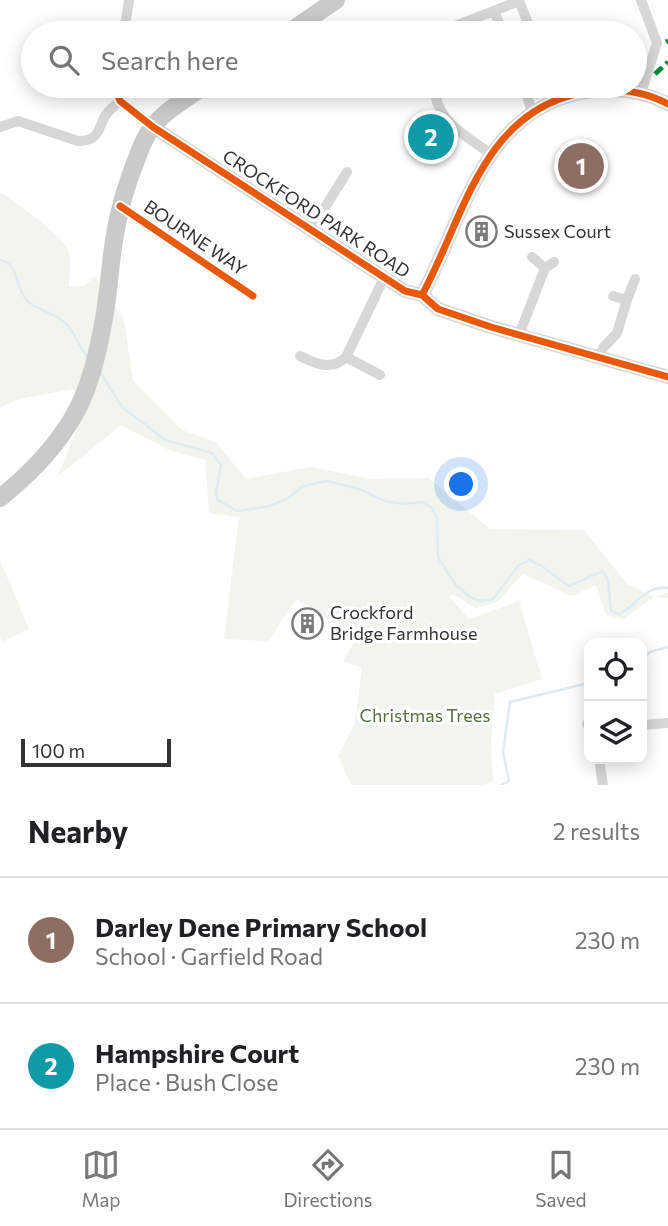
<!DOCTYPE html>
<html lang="en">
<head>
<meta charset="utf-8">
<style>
  body { margin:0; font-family:Commissioner,sans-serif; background:#f6f6f6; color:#202124 }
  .controls { position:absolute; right:21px; bottom:21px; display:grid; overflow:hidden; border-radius:14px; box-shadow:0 4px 18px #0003 }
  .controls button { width:63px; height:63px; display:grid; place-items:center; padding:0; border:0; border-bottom:2px solid #e0e0e0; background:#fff; color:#202124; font:35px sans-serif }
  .scale { position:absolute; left:21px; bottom:18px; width:150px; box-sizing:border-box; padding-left:7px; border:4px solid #333; border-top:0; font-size:19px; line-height:24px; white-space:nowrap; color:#333; -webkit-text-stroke:5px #fff; paint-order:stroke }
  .you { position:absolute; left:462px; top:485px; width:24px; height:24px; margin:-18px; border:5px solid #fff; border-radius:50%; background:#1a73e8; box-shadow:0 0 0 10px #1a73e833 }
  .badge { display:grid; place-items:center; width:46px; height:46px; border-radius:50%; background:#7a7a7a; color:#fff; font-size:23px; font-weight:700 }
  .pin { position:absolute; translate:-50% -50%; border:4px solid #fff; box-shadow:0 2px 7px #0006 }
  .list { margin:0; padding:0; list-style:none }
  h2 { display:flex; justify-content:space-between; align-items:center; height:91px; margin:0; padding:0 28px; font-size:30px }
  h2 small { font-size:23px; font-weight:400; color:#757577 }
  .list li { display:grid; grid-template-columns:46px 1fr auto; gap:21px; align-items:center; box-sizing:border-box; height:126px; padding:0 28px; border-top:2px solid #e0e0e0 }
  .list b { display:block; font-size:26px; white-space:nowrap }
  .list p { margin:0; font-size:23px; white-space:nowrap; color:#757577 }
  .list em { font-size:23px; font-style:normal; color:#757577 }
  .icon { flex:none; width:38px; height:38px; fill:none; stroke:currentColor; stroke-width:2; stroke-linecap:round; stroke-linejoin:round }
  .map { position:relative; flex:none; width:668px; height:785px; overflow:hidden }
  .search { position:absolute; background:#fff; box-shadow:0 4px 18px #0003; left:21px; right:21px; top:21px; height:77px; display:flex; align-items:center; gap:18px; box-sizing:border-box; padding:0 24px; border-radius:38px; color:#757577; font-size:26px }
  .sheet { height:343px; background:#fff }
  nav { display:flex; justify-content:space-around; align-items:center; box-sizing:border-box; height:98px; border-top:2px solid #e0e0e0; background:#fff; font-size:19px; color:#757577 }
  nav a { display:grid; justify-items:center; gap:4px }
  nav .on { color:#7a7a7a }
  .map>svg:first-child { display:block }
</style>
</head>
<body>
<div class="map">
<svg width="668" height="785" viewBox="0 0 668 785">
  <rect width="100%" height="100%" fill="#fff"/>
  <g fill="#f1f5ed">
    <path d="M 0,192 C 16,202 59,233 67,248 C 72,258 69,276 69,287 L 83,286 L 95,276 L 124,320 L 133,381 L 182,430 L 216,442 L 246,479 L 310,467 L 372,479 L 429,478 L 490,529 L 584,530 L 627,584 L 654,597 L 668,593 L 668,598 L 654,597 L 624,619 L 606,615 L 596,585 L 572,596 L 523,574 L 496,603 L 475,608 L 453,594 L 449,597 L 469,619 L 519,601 L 542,679 L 495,694 L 491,742 L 493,781 L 483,785 L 351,785 L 338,756 L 355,723 L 362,668 L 343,661 L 357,638 L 297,599 L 286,613 L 269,641 L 224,639 L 239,517 L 209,513 L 205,460 L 169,450 L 121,425 L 57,477 L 86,408 L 73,389 L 19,399 L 0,408 Z"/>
    <polygon points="0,560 29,629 2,642 0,637"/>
  </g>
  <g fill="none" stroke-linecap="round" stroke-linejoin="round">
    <g stroke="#ddebf3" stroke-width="2.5">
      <path d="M 0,260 C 20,265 14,285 26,299 C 34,309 49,311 60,319 C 74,328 78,346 89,359"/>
      <path d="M 100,372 L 122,407 L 147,426 L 165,440 L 212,453 L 221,465 L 216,494 L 218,500 L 237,511 L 270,506 L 288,498 L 303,486 L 327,481 L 359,489 L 385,501 L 403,504 L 421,502 L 432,508 L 437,518 L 438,557 L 455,584 L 471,598 L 482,601 L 493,599 L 519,565 L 529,560 L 540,565 L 569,586 L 603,571 L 608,580 L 611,611 L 620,614 C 637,604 645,586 668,588"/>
      <polyline points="642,659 650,652 668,647"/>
      <polyline points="501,785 509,781 503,752 510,702 589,683"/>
    </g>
    <g stroke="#d7d7d7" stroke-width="10">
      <polyline points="494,11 503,33"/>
      <polyline points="124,33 129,0"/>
      <polyline points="446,33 450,28 519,1 532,33"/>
      <polyline points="114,86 120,101 153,127"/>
      <path d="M 439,86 L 435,94 C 440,123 467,137 490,153"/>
      <polyline points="524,86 532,112"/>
      <polyline points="641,93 657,43 641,0"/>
      <path d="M 0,127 L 18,121 L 78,141 C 97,141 98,132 104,118 C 107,111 115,106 120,101"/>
      <polyline points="120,206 253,296"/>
      <polyline points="311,230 347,172"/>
      <polyline points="532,257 545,268 554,262"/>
      <polyline points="627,300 635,279"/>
      <polyline points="519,335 545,268"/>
      <path d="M 300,356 C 316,364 332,371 346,357 L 384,278"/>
      <polyline points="346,357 380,375"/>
      <polyline points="600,358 603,348 617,333 627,300 613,296"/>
      <polyline points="587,724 589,725"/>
      <polyline points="642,725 668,723"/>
      <polyline points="599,759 603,785"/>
    </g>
    <g stroke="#d7d7d7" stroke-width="14">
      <polyline points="153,127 405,291 422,295 438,309 491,327 668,377"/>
      <path d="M 422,295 C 464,218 481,114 580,93 C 611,87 640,89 668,104"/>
    </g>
    <g stroke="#cacaca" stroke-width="18">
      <polyline points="288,33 336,0"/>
      <path d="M 0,498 C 30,474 59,444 77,410 C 95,376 105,320 109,282 C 113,238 119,204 135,163 C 140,151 143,139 151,129 C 164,111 186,99 204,86"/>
    </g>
    <g stroke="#00873e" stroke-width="5" stroke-dasharray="10 5" stroke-linecap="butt">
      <polyline points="666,42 668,41"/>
      <polyline points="655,74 668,62"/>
    </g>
    <defs>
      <g id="cycleway">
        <polyline points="114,86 120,101 153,127 405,291 422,295 438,309 491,327 668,377"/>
        <polyline points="120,206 253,296"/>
        <path d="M 422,295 C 464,218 481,114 580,93 C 611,87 640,89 668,104"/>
      </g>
    </defs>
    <use href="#cycleway" stroke="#fff" stroke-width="11"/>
    <use href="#cycleway" stroke="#e8590c" stroke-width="7"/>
  </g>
  <defs>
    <symbol id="building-ring" viewBox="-11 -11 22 22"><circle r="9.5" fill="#fff" stroke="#7a7a7a" stroke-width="1.5"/><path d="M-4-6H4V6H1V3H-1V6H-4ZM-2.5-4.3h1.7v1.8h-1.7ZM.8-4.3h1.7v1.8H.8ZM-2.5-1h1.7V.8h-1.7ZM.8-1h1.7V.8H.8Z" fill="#7a7a7a"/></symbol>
  </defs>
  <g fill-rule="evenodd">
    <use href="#building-ring" x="464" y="214" width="35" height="35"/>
    <use href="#building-ring" x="290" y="606" width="35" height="35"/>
  </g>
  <g text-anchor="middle" stroke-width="7" stroke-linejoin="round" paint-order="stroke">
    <g font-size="18" fill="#333" stroke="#fff">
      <text transform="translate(316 214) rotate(33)" y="6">CROCKFORD PARK ROAD</text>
      <text transform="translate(195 238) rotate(34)" y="6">BOURNE WAY</text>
    </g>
    <g font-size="18" fill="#333" stroke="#fff" text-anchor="start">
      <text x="504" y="238">Sussex Court</text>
      <text x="330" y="619">Crockford<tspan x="330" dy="21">Bridge Farmhouse</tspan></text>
    </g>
    <g font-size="18" fill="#56703f" stroke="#fff">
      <text x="425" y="722">Christmas Trees</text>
    </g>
  </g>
</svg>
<div class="controls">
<button><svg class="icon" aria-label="locate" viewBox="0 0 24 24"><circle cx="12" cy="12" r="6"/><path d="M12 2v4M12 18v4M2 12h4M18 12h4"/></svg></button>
<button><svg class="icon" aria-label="layers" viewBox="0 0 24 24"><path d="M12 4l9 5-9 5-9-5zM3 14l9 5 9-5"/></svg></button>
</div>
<div class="scale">100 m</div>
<div class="you"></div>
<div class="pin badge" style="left:581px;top:166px;background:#8d6e63">1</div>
<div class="pin badge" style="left:431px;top:137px;background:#0f9aa8">2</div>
<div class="search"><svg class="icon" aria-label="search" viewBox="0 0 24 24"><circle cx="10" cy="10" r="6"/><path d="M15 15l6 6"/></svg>Search here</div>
</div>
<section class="sheet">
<h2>Nearby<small>2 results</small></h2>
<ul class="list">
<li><span class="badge" style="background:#8d6e63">1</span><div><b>Darley Dene Primary School</b><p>School · Garfield Road</p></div><em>230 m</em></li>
<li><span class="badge" style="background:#0f9aa8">2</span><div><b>Hampshire Court</b><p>Place · Bush Close</p></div><em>230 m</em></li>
</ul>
</section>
<nav>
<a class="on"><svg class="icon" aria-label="map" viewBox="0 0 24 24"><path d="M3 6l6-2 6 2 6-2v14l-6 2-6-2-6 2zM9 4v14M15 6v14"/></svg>Map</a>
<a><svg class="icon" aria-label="directions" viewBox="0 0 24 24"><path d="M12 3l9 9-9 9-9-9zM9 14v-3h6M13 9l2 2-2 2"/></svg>Directions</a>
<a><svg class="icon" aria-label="saved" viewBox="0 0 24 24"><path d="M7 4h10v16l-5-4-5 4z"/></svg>Saved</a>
</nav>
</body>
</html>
